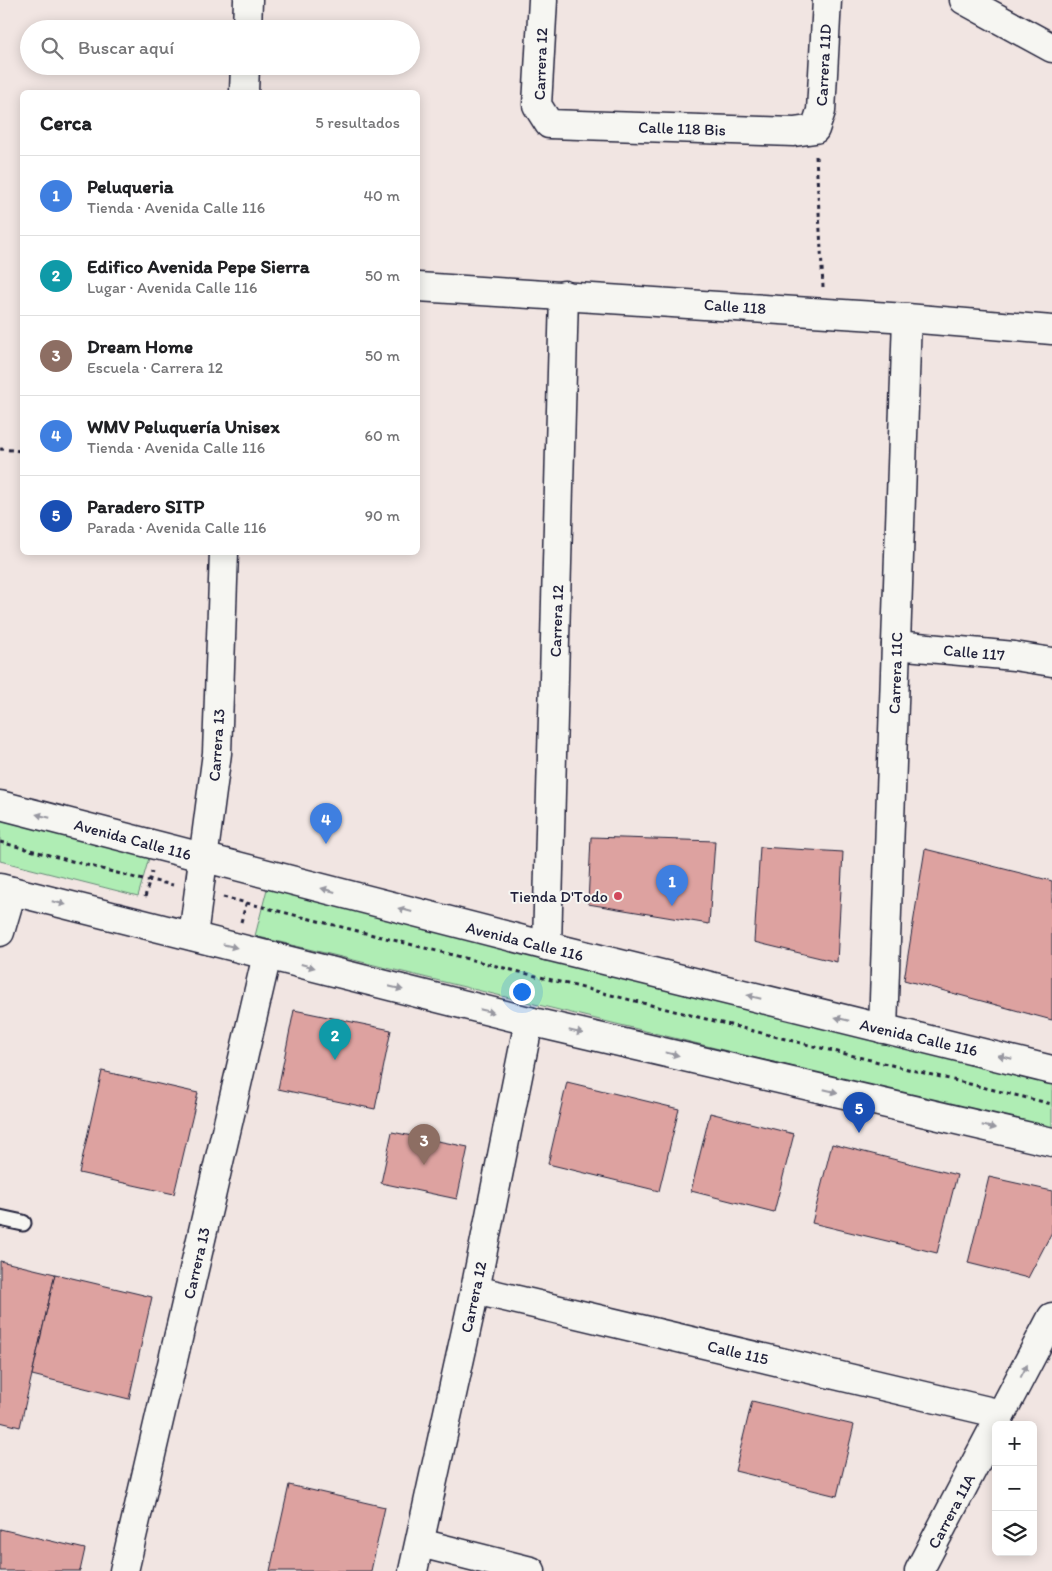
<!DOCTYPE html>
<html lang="es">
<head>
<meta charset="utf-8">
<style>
  body { margin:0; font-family:Itim,sans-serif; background:#f2f2f2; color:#202124 }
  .controls { position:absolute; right:15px; bottom:15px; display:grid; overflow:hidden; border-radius:8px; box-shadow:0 2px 12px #0003 }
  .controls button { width:45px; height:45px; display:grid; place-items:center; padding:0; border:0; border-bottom:1px solid #e0e0e0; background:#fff; color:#202124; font:25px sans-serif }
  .you { position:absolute; left:521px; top:991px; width:18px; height:18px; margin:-12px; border:4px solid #fff; border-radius:50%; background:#1a73e8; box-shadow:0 0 0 8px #1a73e833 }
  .badge { display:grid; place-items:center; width:32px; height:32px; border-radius:50%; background:#0f766e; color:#fff; font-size:16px; font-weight:700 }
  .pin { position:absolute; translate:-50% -41px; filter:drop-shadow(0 1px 2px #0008) }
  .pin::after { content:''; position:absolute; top:26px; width:18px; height:15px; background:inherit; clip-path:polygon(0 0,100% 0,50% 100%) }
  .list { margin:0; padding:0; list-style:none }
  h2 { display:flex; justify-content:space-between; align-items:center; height:65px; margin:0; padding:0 20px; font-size:21px }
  h2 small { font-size:16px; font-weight:400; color:#757577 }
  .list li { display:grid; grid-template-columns:32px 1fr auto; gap:15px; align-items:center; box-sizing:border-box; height:80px; padding:0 20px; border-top:1px solid #e0e0e0 }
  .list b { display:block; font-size:19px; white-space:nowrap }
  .list p { margin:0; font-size:16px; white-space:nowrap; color:#757577 }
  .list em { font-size:16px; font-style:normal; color:#757577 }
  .icon { flex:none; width:28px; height:28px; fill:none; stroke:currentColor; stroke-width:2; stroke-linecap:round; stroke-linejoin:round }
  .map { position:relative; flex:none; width:1052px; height:1571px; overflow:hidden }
  .search { position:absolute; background:#fff; box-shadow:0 2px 12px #0003; left:20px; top:20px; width:400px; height:55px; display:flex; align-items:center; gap:12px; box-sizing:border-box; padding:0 18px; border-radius:28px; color:#757577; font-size:19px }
  .panel { position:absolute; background:#fff; box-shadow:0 2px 12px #0003; left:20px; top:90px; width:400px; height:465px; border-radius:8px }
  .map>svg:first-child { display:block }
</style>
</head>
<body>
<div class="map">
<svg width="1052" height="1571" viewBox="0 0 1052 1571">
  <rect width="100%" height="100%" fill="#f1e5e2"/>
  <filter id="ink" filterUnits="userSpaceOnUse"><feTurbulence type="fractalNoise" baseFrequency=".02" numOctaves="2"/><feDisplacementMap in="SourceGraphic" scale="10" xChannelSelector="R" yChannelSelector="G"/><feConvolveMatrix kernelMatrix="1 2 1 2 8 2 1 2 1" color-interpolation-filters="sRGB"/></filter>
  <g filter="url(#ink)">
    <g fill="#afedb4" stroke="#688878">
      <polygon points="0,820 149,858 138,896 0,861"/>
      <polygon points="267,889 1052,1083 1052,1130 255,936"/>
    </g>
    <g fill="#dda2a0" stroke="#22223b">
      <polygon points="591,837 715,841 709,924 588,904"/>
      <polygon points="760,847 843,852 837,962 754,942"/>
      <polygon points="925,849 1052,881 1052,1020 904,980"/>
      <polygon points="294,1010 391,1030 375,1109 278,1089"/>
      <polygon points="102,1071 198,1093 174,1194 79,1173"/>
      <polygon points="567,1082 679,1109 659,1191 548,1164"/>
      <polygon points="710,1113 794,1134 774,1212 691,1191"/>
      <polygon points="392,1132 468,1147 457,1199 381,1183"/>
      <polygon points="832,1144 957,1175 937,1253 812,1223"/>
      <polygon points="989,1177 1052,1191 1052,1232 1028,1278 968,1263"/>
      <polygon points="0,1261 55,1274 20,1427 0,1422"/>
      <polygon points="55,1274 152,1297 129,1399 32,1375"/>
      <polygon points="752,1401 854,1425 837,1496 735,1471"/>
      <polygon points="289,1485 385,1507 371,1571 270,1571"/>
      <polygon points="0,1529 85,1549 80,1571 0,1571"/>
    </g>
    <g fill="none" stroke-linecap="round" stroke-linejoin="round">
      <defs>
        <polyline id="service" points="0,1218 23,1223"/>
        <g id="minor">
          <polyline points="543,0 537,105 549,124 794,132 815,129 821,111 827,0"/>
          <polyline points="964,0 1052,48"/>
          <polyline points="418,287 907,318 1052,330"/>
          <polyline points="896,645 1014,656 1052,662"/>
          <polyline points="0,932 12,891"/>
          <polyline points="547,946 564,295"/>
          <polyline points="883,1029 907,318"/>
          <polyline points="475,1290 1001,1414"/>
          <polyline points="420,1543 531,1571"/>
          <polyline points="124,1571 267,955"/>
          <polyline points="413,1571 475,1290 529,1021"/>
          <polyline points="919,1571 1052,1317"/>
        </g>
        <g id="tertiary">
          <polyline points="247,29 248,0"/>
          <polyline points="244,92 245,66"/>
          <polyline points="193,936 217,753 224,552"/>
        </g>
        <g id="primary">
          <polyline points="0,805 547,946 1052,1070"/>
          <polyline points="0,888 529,1021 1052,1142"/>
        </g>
      </defs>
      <use href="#service" stroke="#22223b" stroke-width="19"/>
      <use href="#minor" stroke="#22223b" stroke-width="31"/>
      <use href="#tertiary" stroke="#22223b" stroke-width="31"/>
      <use href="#primary" stroke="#22223b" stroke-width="31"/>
      <g stroke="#22223b" stroke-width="3" stroke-dasharray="4 4" stroke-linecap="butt">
        <polyline points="816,156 823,287"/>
        <polyline points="0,449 22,451"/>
        <polyline points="0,842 147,881 150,880 173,885"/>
        <polyline points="145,897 152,872"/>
        <polyline points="223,897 817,1047 1052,1104"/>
        <polyline points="241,922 247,901"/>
      </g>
      <use href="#service" stroke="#f6f6f2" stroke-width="15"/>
      <use href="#minor" stroke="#f6f6f2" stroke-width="28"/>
      <use href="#tertiary" stroke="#f6f6f2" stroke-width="28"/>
      <use href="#primary" stroke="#f6f6f2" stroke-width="28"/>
    </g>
    <defs><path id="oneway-solid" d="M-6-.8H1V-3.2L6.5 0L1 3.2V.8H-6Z" transform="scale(1.25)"/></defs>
    <g fill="#9797a0">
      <use href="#oneway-solid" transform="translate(43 816) rotate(-166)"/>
      <use href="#oneway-solid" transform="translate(328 890) rotate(-165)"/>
      <use href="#oneway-solid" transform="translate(59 903) rotate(14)"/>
      <use href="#oneway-solid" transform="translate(405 910) rotate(-165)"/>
      <use href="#oneway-solid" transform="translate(230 946) rotate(14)"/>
      <use href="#oneway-solid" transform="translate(308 966) rotate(15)"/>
      <use href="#oneway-solid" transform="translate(396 988) rotate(14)"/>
      <use href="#oneway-solid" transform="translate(754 997) rotate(-166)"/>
      <use href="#oneway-solid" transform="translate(487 1011) rotate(14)"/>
      <use href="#oneway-solid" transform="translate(842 1019) rotate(-166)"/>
      <use href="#oneway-solid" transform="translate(576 1032) rotate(13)"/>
      <use href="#oneway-solid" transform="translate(672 1054) rotate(13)"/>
      <use href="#oneway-solid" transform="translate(1005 1057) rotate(-166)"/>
      <use href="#oneway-solid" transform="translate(831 1091) rotate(13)"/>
      <use href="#oneway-solid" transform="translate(989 1127) rotate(13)"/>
      <use href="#oneway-solid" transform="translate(1024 1371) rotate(-62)"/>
    </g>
  </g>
  <circle fill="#d1495b" stroke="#f6f6f2" stroke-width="2" cx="618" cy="896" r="5"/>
  <g text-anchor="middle" stroke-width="4" stroke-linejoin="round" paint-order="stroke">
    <g font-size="16" fill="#22223b" stroke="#f6f6f2">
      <text transform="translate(540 64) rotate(-88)" y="6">Carrera 12</text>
      <text transform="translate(823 65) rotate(-87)" y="6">Carrera 11D</text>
      <text transform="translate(682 128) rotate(2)" y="6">Calle 118 Bis</text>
      <text transform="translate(735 306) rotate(4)" y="6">Calle 118</text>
      <text transform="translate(556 621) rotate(-88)" y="6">Carrera 12</text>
      <text transform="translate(974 652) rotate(5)" y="6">Calle 117</text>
      <text transform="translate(895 673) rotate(-88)" y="6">Carrera 11C</text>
      <text transform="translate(216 745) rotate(-86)" y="6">Carrera 13</text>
      <text transform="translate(133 839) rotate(15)" y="6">Avenida Calle 116</text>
      <text transform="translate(525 941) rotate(14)" y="6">Avenida Calle 116</text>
      <text transform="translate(919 1037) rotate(13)" y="6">Avenida Calle 116</text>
      <text transform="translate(196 1263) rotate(-77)" y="6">Carrera 13</text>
      <text transform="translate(473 1297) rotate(-78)" y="6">Carrera 12</text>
      <text transform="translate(738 1352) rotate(13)" y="6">Calle 115</text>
      <text transform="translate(951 1511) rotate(-62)" y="6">Carrera 11A</text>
    </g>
    <g font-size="16" fill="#22223b" stroke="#f6f6f2" text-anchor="end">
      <text x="608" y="902">Tienda D'Todo</text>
    </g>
  </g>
</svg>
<div class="controls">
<button>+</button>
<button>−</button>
<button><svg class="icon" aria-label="layers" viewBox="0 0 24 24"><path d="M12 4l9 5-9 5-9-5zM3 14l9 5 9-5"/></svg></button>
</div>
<div class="you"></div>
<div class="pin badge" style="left:672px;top:906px;background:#3f7fe0">1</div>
<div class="pin badge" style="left:335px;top:1060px;background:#0f9aa8">2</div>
<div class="pin badge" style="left:424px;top:1165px;background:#8d6e63">3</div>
<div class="pin badge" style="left:326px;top:844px;background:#3f7fe0">4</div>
<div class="pin badge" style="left:859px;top:1133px;background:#1a4fb4">5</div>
<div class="search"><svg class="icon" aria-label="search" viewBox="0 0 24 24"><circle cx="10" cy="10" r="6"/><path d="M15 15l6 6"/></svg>Buscar aquí</div>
<section class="panel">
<h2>Cerca<small>5 resultados</small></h2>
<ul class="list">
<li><span class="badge" style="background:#3f7fe0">1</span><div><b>Peluqueria</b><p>Tienda · Avenida Calle 116</p></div><em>40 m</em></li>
<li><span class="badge" style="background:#0f9aa8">2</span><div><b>Edifico Avenida Pepe Sierra</b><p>Lugar · Avenida Calle 116</p></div><em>50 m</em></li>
<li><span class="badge" style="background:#8d6e63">3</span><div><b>Dream Home</b><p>Escuela · Carrera 12</p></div><em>50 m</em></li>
<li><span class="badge" style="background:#3f7fe0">4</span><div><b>WMV Peluquería Unisex</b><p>Tienda · Avenida Calle 116</p></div><em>60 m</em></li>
<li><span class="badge" style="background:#1a4fb4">5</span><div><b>Paradero SITP</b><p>Parada · Avenida Calle 116</p></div><em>90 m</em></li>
</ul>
</section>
</div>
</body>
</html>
